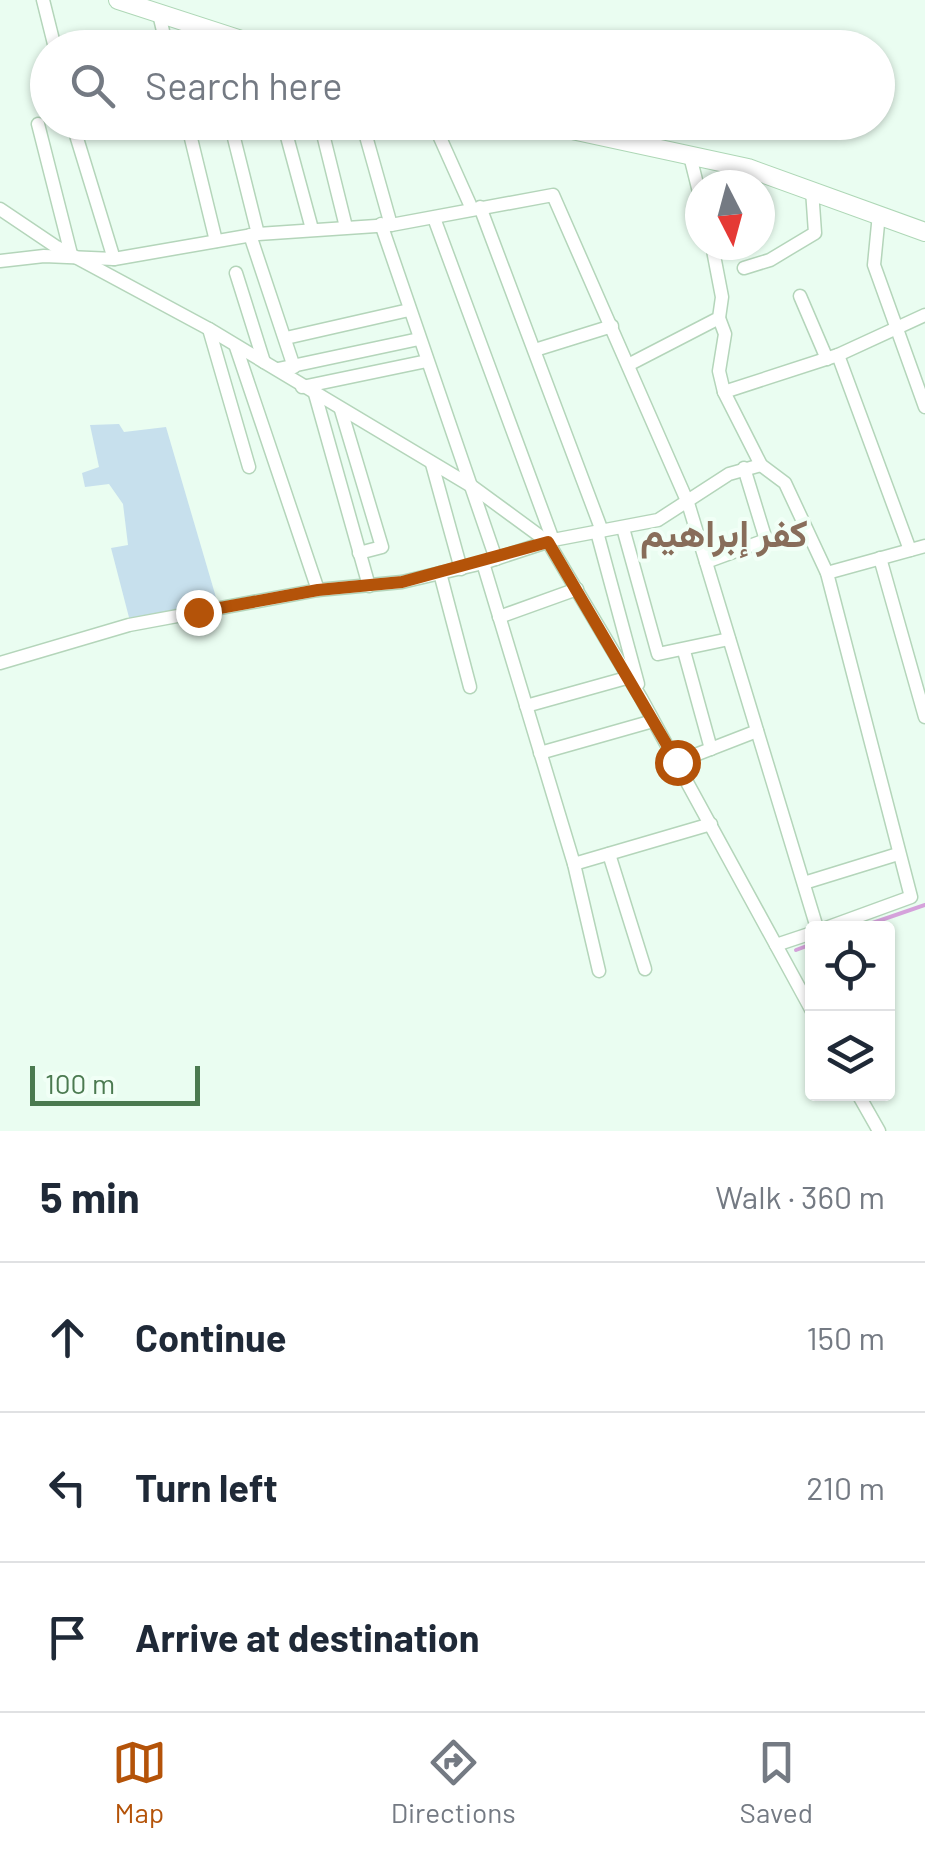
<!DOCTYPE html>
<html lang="en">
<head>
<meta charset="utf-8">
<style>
  body { margin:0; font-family:Barlow,Vazirmatn,sans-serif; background:#f6f6f7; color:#1f2937 }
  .controls { position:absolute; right:30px; bottom:30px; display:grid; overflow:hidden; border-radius:10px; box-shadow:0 2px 8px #0004 }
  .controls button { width:90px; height:90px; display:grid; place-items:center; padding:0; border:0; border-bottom:2px solid #e0e1e3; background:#fff; color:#1f2937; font:50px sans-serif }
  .compass { position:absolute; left:685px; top:170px; width:90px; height:90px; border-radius:50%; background:#fff; box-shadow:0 2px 8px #0004; rotate:174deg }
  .scale { position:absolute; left:30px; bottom:25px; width:170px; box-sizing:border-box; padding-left:10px; border:5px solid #4b7a50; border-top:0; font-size:28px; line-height:35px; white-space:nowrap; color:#4b7a50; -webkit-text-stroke:8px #f1fff6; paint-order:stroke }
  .stop { position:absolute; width:30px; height:30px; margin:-22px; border:8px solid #b45309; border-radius:50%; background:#fff }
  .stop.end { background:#b45309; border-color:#fff; box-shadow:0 2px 10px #0008 }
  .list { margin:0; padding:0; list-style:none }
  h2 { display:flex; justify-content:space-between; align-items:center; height:130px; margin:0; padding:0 40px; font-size:42px }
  h2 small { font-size:32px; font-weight:400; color:#747a83 }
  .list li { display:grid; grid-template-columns:65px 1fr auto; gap:30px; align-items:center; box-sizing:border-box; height:150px; padding:0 40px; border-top:2px solid #e0e1e3 }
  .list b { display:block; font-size:38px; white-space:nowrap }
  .list em { font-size:32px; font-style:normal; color:#747a83 }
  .icon { flex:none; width:55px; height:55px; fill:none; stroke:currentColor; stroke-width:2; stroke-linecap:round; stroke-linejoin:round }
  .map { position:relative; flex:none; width:925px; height:1131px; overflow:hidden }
  .search { position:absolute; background:#fff; box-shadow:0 2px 8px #0004; left:30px; right:30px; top:30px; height:110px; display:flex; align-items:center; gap:25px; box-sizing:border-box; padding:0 35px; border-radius:55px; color:#747a83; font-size:38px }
  .sheet { height:580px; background:#fff }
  nav { display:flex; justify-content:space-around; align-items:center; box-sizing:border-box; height:140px; border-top:2px solid #e0e1e3; background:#fff; font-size:28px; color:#747a83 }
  nav a { display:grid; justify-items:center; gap:5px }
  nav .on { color:#b45309 }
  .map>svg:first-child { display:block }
</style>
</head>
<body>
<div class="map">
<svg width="925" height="1131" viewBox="0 0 925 1131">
  <rect width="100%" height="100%" fill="#eafdf1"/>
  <polygon fill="#c7e0ed" points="119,424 124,432 166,427 220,611 132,629 111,548 128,545 123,504 109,484 85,487 82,473 99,467 90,425"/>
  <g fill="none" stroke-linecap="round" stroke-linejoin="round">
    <g stroke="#d5a2db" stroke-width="4">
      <polyline points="858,928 925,905"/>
      <polyline points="796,950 812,944"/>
    </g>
    <defs>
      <g id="minor">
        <polyline points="43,0 55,48"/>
        <polyline points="159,14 167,48"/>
        <polyline points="72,122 114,259"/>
        <polyline points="187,122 216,241"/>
        <polyline points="230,122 258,234"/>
        <polyline points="283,122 312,229"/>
        <polyline points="320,122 346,227"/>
        <polyline points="362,122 391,225"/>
        <polyline points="433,122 472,209"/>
        <polyline points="38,124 71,254"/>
        <polyline points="690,156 700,196"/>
        <polyline points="480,207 602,531"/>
        <polyline points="0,209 55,246 209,329 473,487 548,542 641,698 812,1011"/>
        <polyline points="879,214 874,265 925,407"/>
        <polyline points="434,218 553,540"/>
        <polyline points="381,224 496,559"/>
        <polyline points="250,235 294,367"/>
        <polyline points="0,261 44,256 114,259 258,234 391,225 553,195 688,503 817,928"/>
        <polyline points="744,268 770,260 815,233 812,190"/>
        <polyline points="236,273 264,362"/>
        <polyline points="800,296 827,359"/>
        <polyline points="719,318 725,334 719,371 724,392 761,465 785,483 827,573 911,897 826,928"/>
        <polyline points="209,329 249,467"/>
        <polyline points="286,338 409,310"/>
        <polyline points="236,347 318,590"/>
        <polyline points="535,350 612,326"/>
        <polyline points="838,355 910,550"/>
        <polyline points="630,364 719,318 722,297 712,245"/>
        <polyline points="278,369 419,339"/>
        <polyline points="302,387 427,361"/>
        <polyline points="724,392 838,355 925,315"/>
        <polyline points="315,394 369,586"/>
        <polyline points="341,410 382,547 359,553"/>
        <polyline points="432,464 461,569"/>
        <polyline points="623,528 658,654 729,639"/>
        <polyline points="597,532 638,684"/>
        <polyline points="880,558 925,717"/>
        <polyline points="706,562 766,540 744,468"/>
        <polyline points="483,563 574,864 599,971"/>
        <polyline points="440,573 470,687"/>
        <polyline points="827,573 925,546"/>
        <polyline points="499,617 577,589"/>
        <polyline points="684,651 711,749"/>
        <polyline points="0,663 129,625 318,590 402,582 483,563 553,540 658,520 729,474 761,465"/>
        <polyline points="526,706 630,677"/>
        <polyline points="540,753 653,721"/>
        <polyline points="677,762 757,731"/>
        <polyline points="609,854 645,969"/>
        <polyline points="574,864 711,824"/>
        <polyline points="804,883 898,854"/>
        <polyline points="776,945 812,933"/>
        <polyline points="858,1094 879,1131"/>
      </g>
      <g id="secondary">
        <polyline points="118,0 266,48"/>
        <polyline points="535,122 748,168 925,232"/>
      </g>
    </defs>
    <use href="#minor" stroke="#b4d5ba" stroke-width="15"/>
    <use href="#secondary" stroke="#aed7b6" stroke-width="20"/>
    <use href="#minor" stroke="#fff" stroke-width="12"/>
    <use href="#secondary" stroke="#fff" stroke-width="18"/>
  </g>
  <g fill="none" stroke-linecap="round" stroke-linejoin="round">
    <polyline stroke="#b45309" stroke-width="12" points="198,612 318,590 402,582 548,542 677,762"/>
  </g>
  <g text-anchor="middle" stroke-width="8" stroke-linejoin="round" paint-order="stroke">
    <g font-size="38" font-weight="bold" fill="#886d5a" stroke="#f1fff6">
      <text x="724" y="547">كفر إبراهيم</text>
    </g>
  </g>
</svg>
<div class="controls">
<button><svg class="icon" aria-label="locate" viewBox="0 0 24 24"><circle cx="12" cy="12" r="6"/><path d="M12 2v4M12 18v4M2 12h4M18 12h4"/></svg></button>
<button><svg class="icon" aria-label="layers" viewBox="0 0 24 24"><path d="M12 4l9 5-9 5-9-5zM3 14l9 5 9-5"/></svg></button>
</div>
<svg class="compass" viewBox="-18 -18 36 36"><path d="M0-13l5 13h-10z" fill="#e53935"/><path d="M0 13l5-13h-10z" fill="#747a83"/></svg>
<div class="scale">100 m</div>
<div class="stop" style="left:677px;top:762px"></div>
<div class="stop end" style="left:198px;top:612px"></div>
<div class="search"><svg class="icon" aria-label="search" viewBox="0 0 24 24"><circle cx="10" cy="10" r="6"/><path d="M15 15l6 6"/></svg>Search here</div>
</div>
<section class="sheet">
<h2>5 min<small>Walk · 360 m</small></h2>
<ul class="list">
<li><svg class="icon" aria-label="ahead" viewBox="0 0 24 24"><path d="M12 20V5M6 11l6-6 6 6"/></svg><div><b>Continue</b></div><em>150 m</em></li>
<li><svg class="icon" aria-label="left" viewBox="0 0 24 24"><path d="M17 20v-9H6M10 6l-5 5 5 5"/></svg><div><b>Turn left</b></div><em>210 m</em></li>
<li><svg class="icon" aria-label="arrive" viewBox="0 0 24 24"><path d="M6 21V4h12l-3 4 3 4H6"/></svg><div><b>Arrive at destination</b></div></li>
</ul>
</section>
<nav>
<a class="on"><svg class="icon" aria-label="map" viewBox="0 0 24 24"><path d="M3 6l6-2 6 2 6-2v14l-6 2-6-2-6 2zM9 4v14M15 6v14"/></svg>Map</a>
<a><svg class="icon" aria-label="directions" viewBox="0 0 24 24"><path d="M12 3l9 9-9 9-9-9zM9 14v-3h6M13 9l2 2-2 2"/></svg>Directions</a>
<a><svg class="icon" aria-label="saved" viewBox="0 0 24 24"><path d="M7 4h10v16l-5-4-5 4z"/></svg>Saved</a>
</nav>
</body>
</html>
